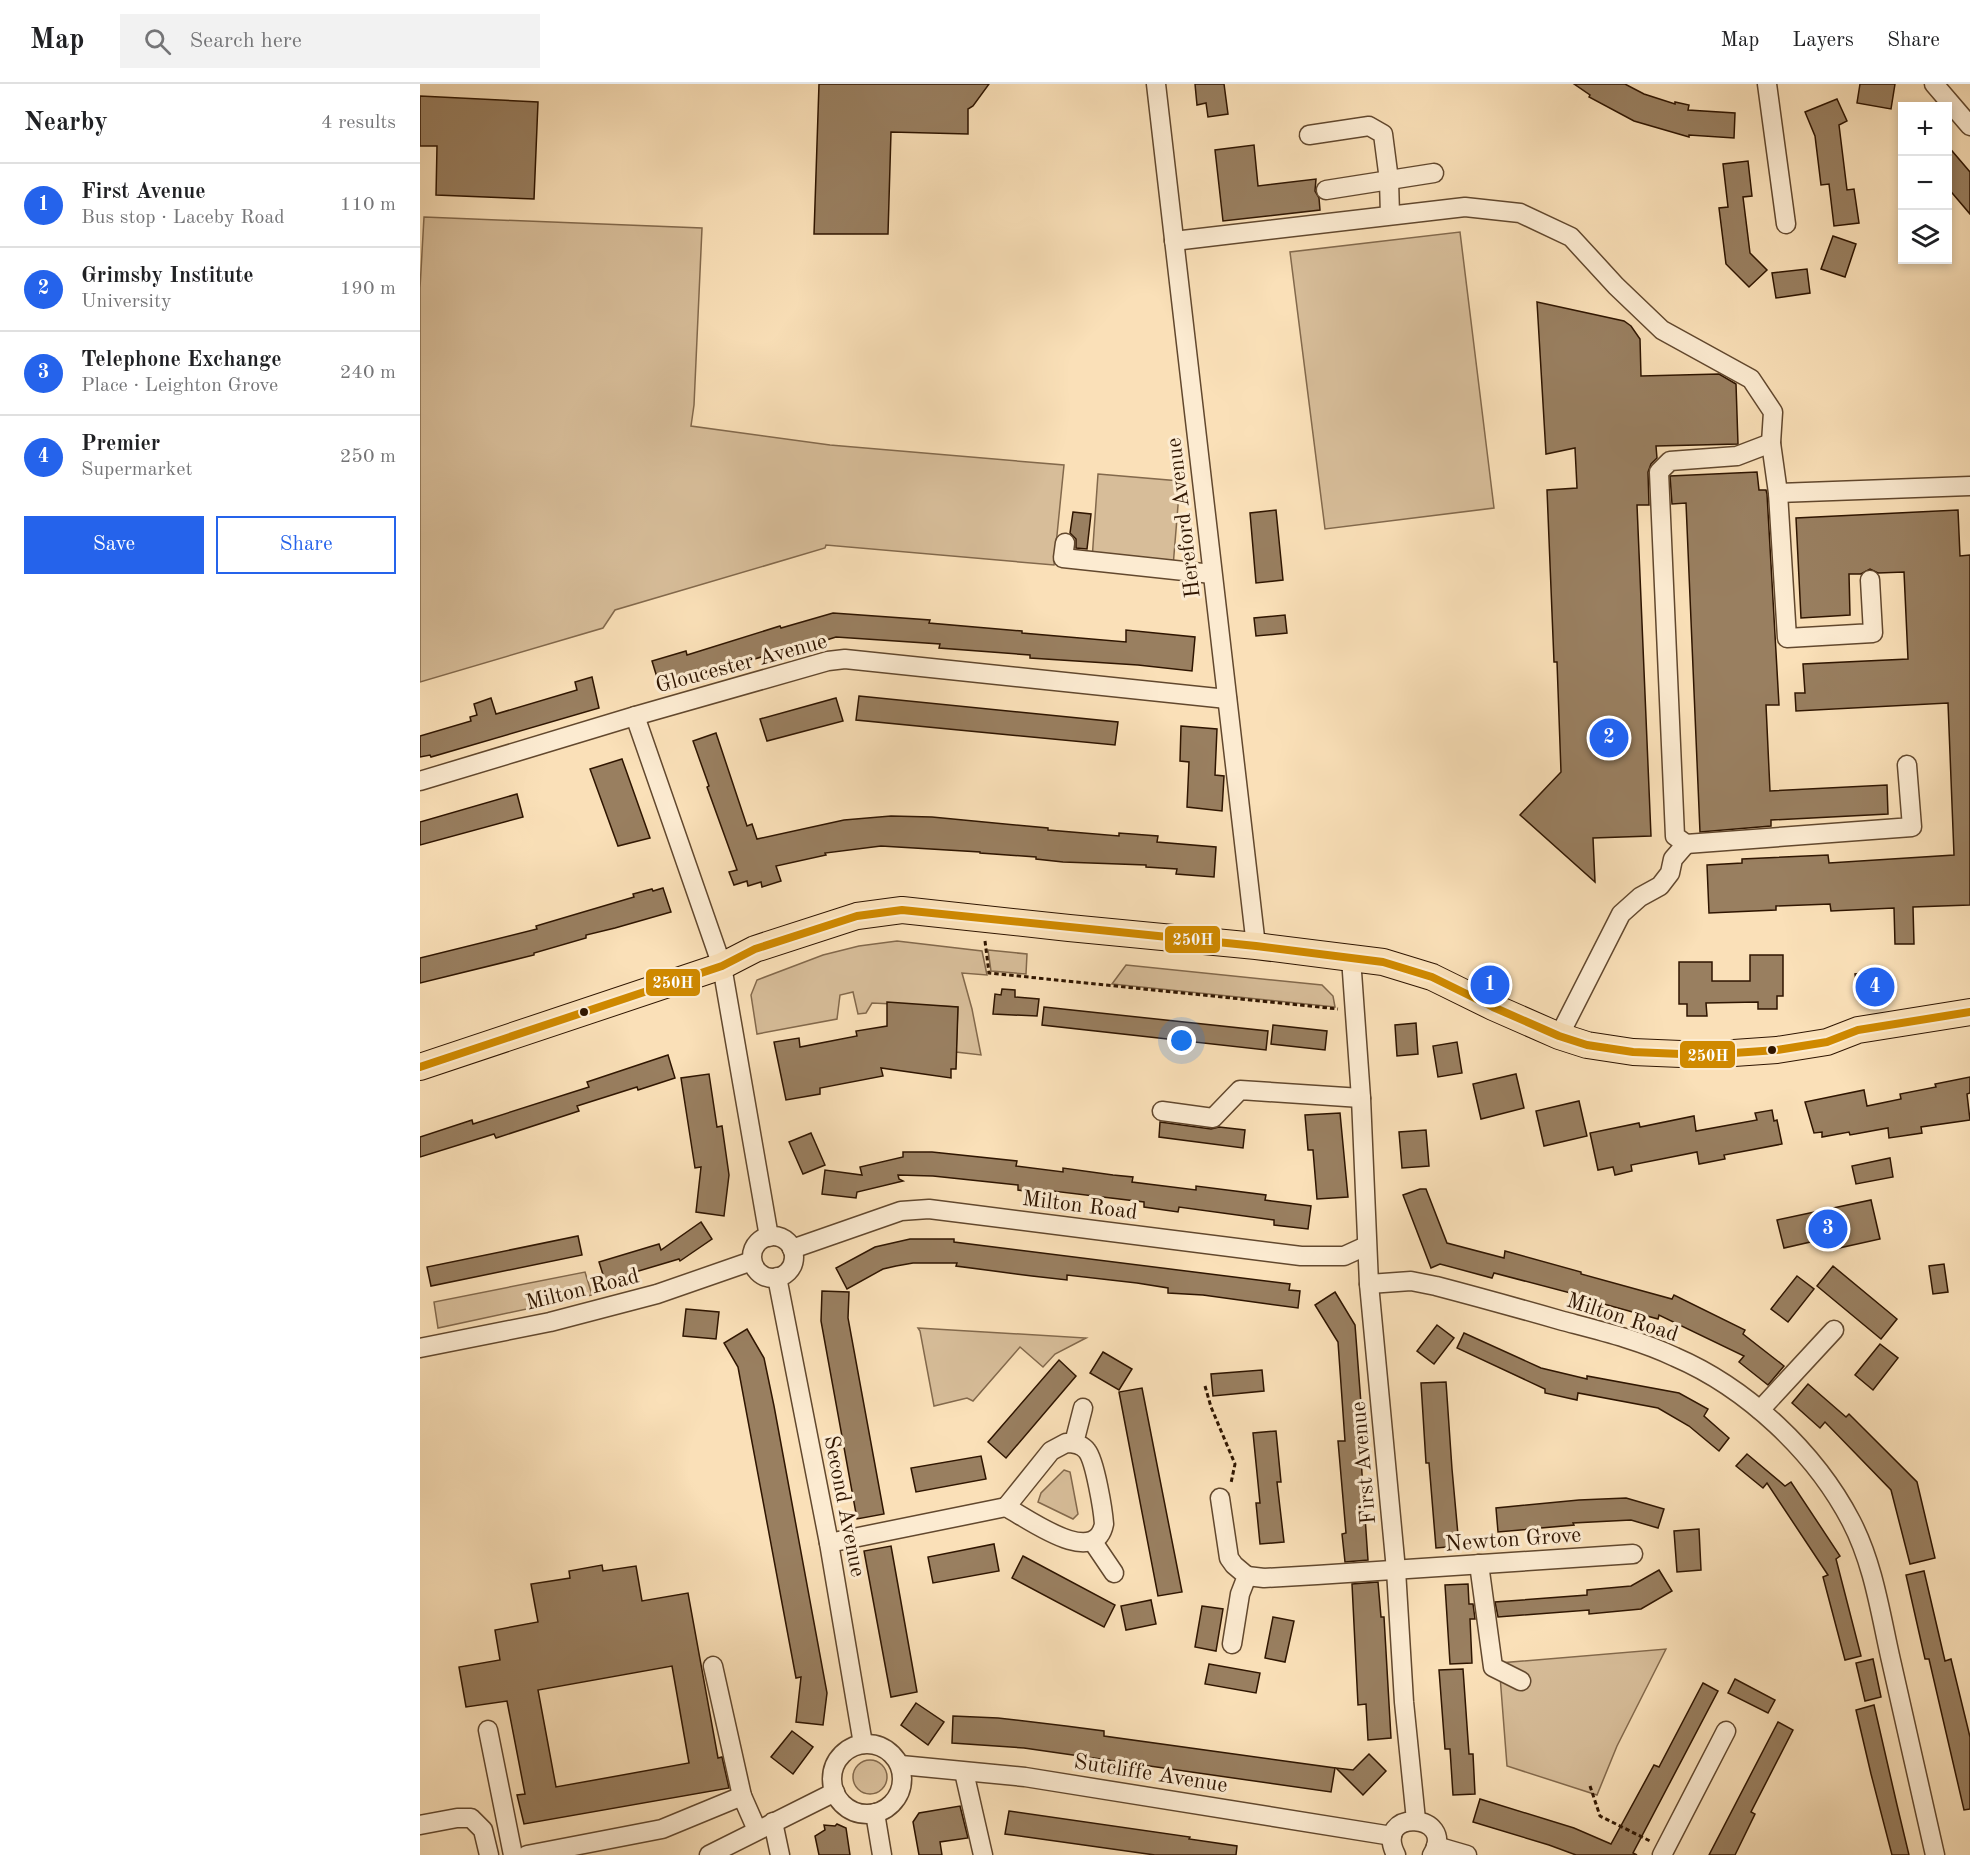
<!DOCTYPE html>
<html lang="en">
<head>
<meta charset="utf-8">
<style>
  body { margin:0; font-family:"Old Standard TT",serif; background:#f2f2f2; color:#202124 }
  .controls { position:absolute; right:18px; top:18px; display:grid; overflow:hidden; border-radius:0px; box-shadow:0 3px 9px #0003 }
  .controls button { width:54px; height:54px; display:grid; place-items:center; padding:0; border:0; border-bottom:2px solid #e0e0e0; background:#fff; color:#202124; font:30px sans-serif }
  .you { position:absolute; left:762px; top:957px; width:21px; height:21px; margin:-15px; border:4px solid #fff; border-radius:50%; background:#1a73e8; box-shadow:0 0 0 9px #1a73e833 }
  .badge { display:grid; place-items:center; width:39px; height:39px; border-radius:50%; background:#2563eb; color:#fff; font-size:20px; font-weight:700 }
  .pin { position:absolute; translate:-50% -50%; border:3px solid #fff; box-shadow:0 2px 6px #0006 }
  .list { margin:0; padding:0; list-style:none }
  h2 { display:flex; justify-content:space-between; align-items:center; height:78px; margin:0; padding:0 24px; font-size:26px }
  h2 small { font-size:20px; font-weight:400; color:#757577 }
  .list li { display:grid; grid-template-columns:39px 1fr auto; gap:18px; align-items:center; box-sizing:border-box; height:84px; padding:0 24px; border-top:2px solid #e0e0e0 }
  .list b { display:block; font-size:22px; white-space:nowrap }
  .list p { margin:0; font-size:20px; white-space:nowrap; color:#757577 }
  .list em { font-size:20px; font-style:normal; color:#757577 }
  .actions { display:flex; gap:12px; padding:18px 24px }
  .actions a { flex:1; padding:14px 0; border:2px solid #2563eb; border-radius:0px; text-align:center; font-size:21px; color:#2563eb }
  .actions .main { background:#2563eb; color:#fff }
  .icon { flex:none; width:33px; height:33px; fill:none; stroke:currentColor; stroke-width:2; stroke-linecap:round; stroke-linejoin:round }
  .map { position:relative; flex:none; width:1550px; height:1771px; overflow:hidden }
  header { display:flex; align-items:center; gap:36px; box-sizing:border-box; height:84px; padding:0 30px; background:#fff; border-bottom:2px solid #e0e0e0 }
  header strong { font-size:28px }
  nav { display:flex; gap:33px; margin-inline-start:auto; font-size:21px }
  .search { width:420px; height:54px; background:#f2f2f2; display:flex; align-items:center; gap:15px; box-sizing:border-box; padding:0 21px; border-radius:0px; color:#757577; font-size:22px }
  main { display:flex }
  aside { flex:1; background:#fff }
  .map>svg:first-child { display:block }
</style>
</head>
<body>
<header>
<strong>Map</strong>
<div class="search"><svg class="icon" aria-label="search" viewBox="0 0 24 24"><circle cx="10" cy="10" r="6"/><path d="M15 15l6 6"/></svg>Search here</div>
<nav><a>Map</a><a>Layers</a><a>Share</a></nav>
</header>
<main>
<aside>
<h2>Nearby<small>4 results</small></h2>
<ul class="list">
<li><span class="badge">1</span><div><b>First Avenue</b><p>Bus stop · Laceby Road</p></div><em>110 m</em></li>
<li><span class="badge">2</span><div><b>Grimsby Institute</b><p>University</p></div><em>190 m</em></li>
<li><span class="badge">3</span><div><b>Telephone Exchange</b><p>Place · Leighton Grove</p></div><em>240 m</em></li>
<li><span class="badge">4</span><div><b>Premier</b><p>Supermarket</p></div><em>250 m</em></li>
</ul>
<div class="actions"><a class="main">Save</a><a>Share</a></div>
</aside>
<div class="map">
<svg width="1550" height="1771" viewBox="0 0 1550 1771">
  <rect width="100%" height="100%" fill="#fae0b8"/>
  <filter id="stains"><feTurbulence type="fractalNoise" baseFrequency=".00333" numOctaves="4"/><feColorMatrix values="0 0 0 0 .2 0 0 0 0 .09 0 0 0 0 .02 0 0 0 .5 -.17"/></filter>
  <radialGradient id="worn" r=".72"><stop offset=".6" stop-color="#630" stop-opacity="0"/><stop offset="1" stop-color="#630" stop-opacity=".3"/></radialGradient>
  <g fill="#d7bd99" stroke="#83694c" stroke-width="1.5">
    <polygon points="4,133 282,144 274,321 271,342 410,361 644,381 634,481 406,461 405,464 195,526 183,544 0,598 0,204"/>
    <polygon points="1040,148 1074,424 905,445 870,168"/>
    <polygon points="678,390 760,397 753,483 672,476"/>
    <polygon points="477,857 562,867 567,891 542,889 552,925 561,971 536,968 538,923 452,919 446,929 438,930 433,908 420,911 417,935 337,950 331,911 337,896 403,871 439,862"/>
    <polygon points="568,866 607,870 606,890 571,887"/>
    <polygon points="706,881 902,901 913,912 915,923 692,900"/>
    <polygon points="165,1188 172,1211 18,1244 14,1218"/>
    <polygon points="498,1244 666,1254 635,1270 623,1283 600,1263 553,1317 547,1314 514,1322 500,1247"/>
    <polygon points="644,1386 650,1388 651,1393 658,1430 653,1435 618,1418 621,1409"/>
    <polygon points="1246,1565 1197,1662 1177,1711 1087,1682 1079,1579"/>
    <circle cx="450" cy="1693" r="17"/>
  </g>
  <g fill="#997f60" stroke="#2f1500" stroke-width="1.5" fill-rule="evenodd">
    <polygon points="399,0 569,0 553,22 548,25 548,50 471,48 468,150 394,150"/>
    <polygon points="775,0 804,0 808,30 788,33 786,19 777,21"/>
    <polygon points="1154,0 1205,0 1224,10 1255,20 1255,18 1269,21 1268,26 1315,29 1314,54 1269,51 1269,53 1214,37 1169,13 1170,11"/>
    <polygon points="1440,0 1475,0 1471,25 1437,19"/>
    <polygon points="0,12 118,18 114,115 16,111 17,62 0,62"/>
    <polygon points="1417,15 1427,37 1419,41 1427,106 1434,105 1439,139 1414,142 1409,100 1401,101 1395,52 1385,28"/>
    <polygon points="834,61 838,102 896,95 895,107 899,114 900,126 803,137 795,66"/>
    <polygon points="1527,61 1550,88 1550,130 1527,103"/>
    <polygon points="1328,77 1332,112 1323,113 1330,169 1347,186 1329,203 1306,180 1299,124 1308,123 1303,80"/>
    <polygon points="1413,152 1436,160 1425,193 1401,185"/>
    <polygon points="1387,185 1390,209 1356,214 1352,189"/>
    <polygon points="1117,218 1204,237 1211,242 1220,255 1221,292 1299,290 1316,300 1318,360 1236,362 1237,374 1231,380 1228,388 1229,421 1217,421 1231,752 1173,754 1175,798 1100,731 1141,688 1137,578 1134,578 1127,406 1157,404 1155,364 1126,370"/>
    <polygon points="1337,388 1339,406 1346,406 1347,410 1359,621 1346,621 1350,707 1467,701 1468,730 1351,736 1351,742 1280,748 1266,419 1252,420 1250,392"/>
    <polygon points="856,426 863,496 836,499 830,429"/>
    <polygon points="1538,426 1540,472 1550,471 1550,821 1493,823 1494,860 1475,860 1474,824 1411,827 1410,820 1356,822 1356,826 1289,829 1287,781 1322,779 1322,775 1408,771 1409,779 1534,771 1528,619 1376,627 1375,609 1385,609 1383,580 1488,575 1484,488 1458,489 1450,485 1441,490 1429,490 1430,531 1381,534 1376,434"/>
    <polygon points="653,428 671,430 667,465 656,464 656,455 650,449"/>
    <polygon points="413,529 510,536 509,539 602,547 602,549 706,558 706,546 775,553 772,587 718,581 610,574 610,571 519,564 520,560 416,553 381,564 380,561 286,590 285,586 239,600 232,577 266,567 267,571 360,542 361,544"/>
    <polygon points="865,531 867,549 836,552 834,534"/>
    <polygon points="172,593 179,624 11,673 10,671 0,673 0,652 51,637 50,633 57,631 54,620 71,614 76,630 157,606 155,598"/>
    <polygon points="439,612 698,638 695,661 436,636"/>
    <polygon points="416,614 423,637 347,657 340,635"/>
    <polygon points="761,642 797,645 795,691 804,692 802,727 767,723 769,678 760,677"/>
    <polygon points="296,649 327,742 332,740 337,755 424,736 471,732 512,733 628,744 628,746 699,752 699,749 738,752 737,758 796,763 794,793 756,790 757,785 726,783 726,781 643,778 616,775 616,773 560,769 560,768 461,762 405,769 406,771 356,782 361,797 342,803 341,798 328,802 327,797 314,801 309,788 317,786 287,703 289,702 273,657"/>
    <polygon points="202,675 230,754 198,762 170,685"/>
    <polygon points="97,710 103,733 0,761 0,738"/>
    <polygon points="243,804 251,828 195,844 166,851 166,854 114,869 114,871 0,899 0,874 117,845 116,842 214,813 213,810 232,805 233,807"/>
    <polygon points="1330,871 1363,871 1363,912 1357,912 1357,925 1338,925 1338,918 1286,919 1287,932 1267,932 1267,920 1259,920 1259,878 1292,878 1292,897 1330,897"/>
    <polygon points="1465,887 1468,909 1438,913 1435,890"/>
    <polygon points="582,905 595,906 595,913 619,915 617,932 573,930 575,910 581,911"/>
    <polygon points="467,918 538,923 536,985 531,985 531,994 461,984 463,992 400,1004 400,1010 366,1016 354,958 379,954 380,963 437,952 436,947 467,942"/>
    <polygon points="624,923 848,947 846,966 622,941"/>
    <polygon points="996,939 998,970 977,972 975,941"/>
    <polygon points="853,941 907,947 905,966 851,960"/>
    <polygon points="1037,958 1042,989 1018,993 1013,962"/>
    <polygon points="248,971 255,994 218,1006 217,1003 157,1022 159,1027 76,1054 74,1050 0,1073 0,1053 52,1036 53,1040 169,1003 167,998"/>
    <polygon points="289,990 297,1043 302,1042 309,1091 304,1132 276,1128 281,1083 275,1084 261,994"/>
    <polygon points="1096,990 1104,1024 1061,1035 1053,1000"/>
    <polygon points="1550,993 1550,1009 1547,1010 1550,1036 1501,1043 1502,1049 1469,1054 1468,1044 1430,1051 1429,1048 1402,1053 1402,1048 1394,1049 1385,1018 1444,1006 1447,1022 1481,1015 1480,1010 1516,1003 1515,1000"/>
    <polygon points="1159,1017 1167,1052 1124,1062 1116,1027"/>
    <polygon points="1352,1026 1354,1037 1357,1036 1362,1060 1304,1071 1305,1075 1279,1080 1277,1068 1211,1081 1212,1087 1195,1091 1193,1083 1178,1086 1170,1049 1219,1039 1220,1043 1274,1032 1276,1047 1337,1036 1335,1029"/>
    <polygon points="920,1029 928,1113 897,1115 893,1066 888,1066 885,1031"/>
    <polygon points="740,1038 791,1045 799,1043 825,1046 823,1064 739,1053"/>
    <polygon points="1006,1046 1009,1082 982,1084 979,1048"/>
    <polygon points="391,1049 405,1081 383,1090 369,1058"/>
    <polygon points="483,1068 512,1068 597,1077 596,1082 643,1088 643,1084 693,1091 713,1093 712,1098 776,1106 776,1102 846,1111 845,1116 891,1122 888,1145 854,1141 854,1136 759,1123 758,1128 724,1123 724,1118 633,1107 633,1111 598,1106 598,1101 513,1092 478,1091 479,1095 483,1097 437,1108 436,1114 402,1110 405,1086 442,1091 440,1083 483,1073"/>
    <polygon points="1470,1074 1473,1093 1436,1100 1432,1082"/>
    <polygon points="1000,1105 1006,1105 1027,1159 1084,1174 1085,1167 1161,1188 1161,1190 1252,1215 1254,1211 1325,1246 1323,1250 1364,1282 1348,1301 1319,1278 1324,1272 1239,1231 1238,1235 1162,1214 1162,1212 1074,1189 1072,1194 1020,1180 1011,1184 983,1111"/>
    <polygon points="1451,1116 1460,1155 1410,1166 1408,1154 1364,1164 1357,1136"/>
    <polygon points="281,1138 292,1155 260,1177 259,1175 185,1197 179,1178 239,1160 241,1166"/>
    <polygon points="158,1152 162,1171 11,1202 7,1183"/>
    <polygon points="490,1155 534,1155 534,1158 870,1200 869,1206 880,1207 878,1224 783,1211 748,1209 748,1204 717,1199 647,1191 647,1196 612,1192 536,1182 537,1179 493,1179 476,1182 463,1185 427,1205 416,1184 455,1163"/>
    <polygon points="1524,1180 1528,1208 1513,1210 1509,1182"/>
    <polygon points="1413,1182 1477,1235 1461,1255 1397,1202"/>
    <polygon points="1377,1192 1394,1205 1368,1238 1351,1225"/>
    <polygon points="402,1207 429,1208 428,1234 464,1430 437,1435 401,1237"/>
    <polygon points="915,1208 935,1241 943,1346 939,1346 948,1476 925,1478 922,1450 926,1449 918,1357 925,1357 918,1258 895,1221"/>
    <polygon points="266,1225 299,1228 296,1255 263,1252"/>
    <polygon points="1017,1241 1034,1254 1014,1280 997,1267"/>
    <polygon points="327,1245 344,1274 354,1322 407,1609 403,1641 376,1638 381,1593 376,1594 318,1283 304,1259"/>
    <polygon points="1044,1249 1121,1284 1167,1295 1167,1292 1259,1309 1288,1325 1284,1332 1309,1354 1299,1367 1269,1342 1238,1324 1158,1309 1157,1316 1125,1309 1125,1305 1037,1264"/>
    <polygon points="1460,1260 1478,1274 1453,1306 1435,1291"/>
    <polygon points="683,1268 712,1285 699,1306 670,1289"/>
    <polygon points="639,1276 656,1292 586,1374 568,1358"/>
    <polygon points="842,1286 844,1307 793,1312 791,1290"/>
    <polygon points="1026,1298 1032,1385 1039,1462 1016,1464 1009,1379 1006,1379 1001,1299"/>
    <polygon points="1388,1300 1426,1333 1429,1330 1497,1398 1515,1474 1490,1480 1471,1406 1405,1338 1400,1344 1372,1319"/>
    <polygon points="722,1304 762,1508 738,1512 699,1308"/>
    <polygon points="856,1347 861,1398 857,1398 864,1458 840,1460 836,1419 840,1419 833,1349"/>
    <polygon points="1327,1370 1365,1402 1371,1398 1420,1472 1416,1475 1441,1572 1425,1576 1403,1493 1408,1491 1347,1399 1343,1404 1316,1382"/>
    <polygon points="561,1372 566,1395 496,1408 491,1384"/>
    <polygon points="1206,1414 1244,1425 1238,1444 1211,1436 1153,1439 1154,1441 1078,1448 1076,1424 1159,1416"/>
    <polygon points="1279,1445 1281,1486 1257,1488 1254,1447"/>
    <polygon points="574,1460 579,1487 513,1499 508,1473"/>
    <polygon points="471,1462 497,1608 471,1613 444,1467"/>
    <polygon points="603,1472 695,1521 684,1543 592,1494"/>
    <path d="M 182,1481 L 183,1487 L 216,1482 L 222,1517 L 268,1509 L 298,1674 L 302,1673 L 309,1704 L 104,1740 L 97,1711 L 105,1710 L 87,1617 L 46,1623 L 39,1583 L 80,1576 L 75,1546 L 118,1538 L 111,1500 L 150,1494 L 149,1487 ZM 252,1582 L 269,1679 L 136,1703 L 118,1606 Z"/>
    <polygon points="1239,1486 1252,1507 1221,1525 1169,1530 1169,1526 1078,1533 1075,1518 1167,1511 1167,1506 1211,1502"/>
    <polygon points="1504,1487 1525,1577 1531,1575 1550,1653 1550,1725 1544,1726 1509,1575 1505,1575 1486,1491"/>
    <polygon points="958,1498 961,1533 964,1533 971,1654 948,1656 946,1620 938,1621 932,1500"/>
    <polygon points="1048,1500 1049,1520 1053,1520 1055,1535 1050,1535 1052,1579 1030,1580 1025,1501"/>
    <polygon points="731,1516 736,1540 706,1546 701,1522"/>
    <polygon points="782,1522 803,1525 796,1567 775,1563"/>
    <polygon points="853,1533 874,1537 865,1578 845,1574"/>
    <polygon points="1453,1575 1461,1613 1445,1617 1436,1579"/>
    <polygon points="789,1580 840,1589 836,1609 785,1600"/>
    <polygon points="1043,1585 1049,1670 1053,1670 1055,1710 1033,1711 1030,1665 1025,1665 1019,1586"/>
    <polygon points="1315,1595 1355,1616 1348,1629 1308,1609"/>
    <polygon points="1283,1599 1298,1607 1213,1769 1217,1771 1156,1771 1129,1761 1053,1738 1060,1715 1154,1744 1191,1760 1234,1681 1239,1683"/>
    <polygon points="496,1619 524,1638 508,1661 481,1641"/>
    <polygon points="1454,1621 1477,1721 1489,1771 1472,1771 1451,1690 1436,1626"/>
    <polygon points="533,1632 578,1634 646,1642 684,1647 684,1652 915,1684 911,1708 604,1664 532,1659"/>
    <polygon points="1358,1638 1373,1646 1331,1728 1335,1730 1315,1771 1289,1771"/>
    <polygon points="372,1647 393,1663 373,1690 351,1673"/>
    <polygon points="949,1670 966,1687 943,1711 916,1684 933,1686"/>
    <polygon points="540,1722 548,1754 520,1758 522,1771 499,1771 493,1738 499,1729"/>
    <polygon points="589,1727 770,1753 769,1755 817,1762 816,1771 735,1771 585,1750"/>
    <polygon points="417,1740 426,1744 430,1771 399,1771 395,1752 405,1746 404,1741 415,1742"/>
  </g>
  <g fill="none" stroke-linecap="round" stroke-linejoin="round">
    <defs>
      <g id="minor">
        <polyline points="736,0 836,862"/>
        <polyline points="1347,0 1366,140"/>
        <polyline points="1514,0 1550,42"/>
        <polyline points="889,51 949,42 963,50 969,96 970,131"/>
        <polyline points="906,106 1014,89"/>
        <polyline points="754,157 1045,123 1100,129 1151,153 1196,202 1242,246 1331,295 1353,328 1351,359 1358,409 1367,554 1453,549 1450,496"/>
        <polyline points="1358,409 1550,402"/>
        <polyline points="645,459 643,474 792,490"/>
        <polyline points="215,632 302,882 349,1153"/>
        <polyline points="0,697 215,632 408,577 425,575 807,615"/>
        <polyline points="1266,760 1492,743 1487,681"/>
        <polyline points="931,874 941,1014 949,1200 976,1486 984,1618 996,1736"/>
        <polyline points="1139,952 1201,830 1220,813 1240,802 1250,789 1253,775 1266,760 1255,752 1239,388 1250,377 1317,372 1351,359"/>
        <polyline points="742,1027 793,1034 820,1006 941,1014"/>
        <circle cx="353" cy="1173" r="21"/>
        <polyline points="372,1165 481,1127 509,1125 881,1172 924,1172 946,1162"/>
        <polyline points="357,1193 409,1459 443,1660"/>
        <path d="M 949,1200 L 991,1197 L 1016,1202 C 1058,1213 1101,1225 1143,1237 C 1181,1247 1219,1256 1255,1273 C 1327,1304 1395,1368 1431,1437 C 1453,1479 1460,1527 1470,1572 C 1485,1638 1500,1705 1515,1771"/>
        <polyline points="0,1264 130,1238 237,1210 332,1177"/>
        <polyline points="1340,1326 1414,1246"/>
        <path d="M 646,1359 C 654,1359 662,1360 667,1367 C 675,1377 683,1426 684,1440 C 675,1485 607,1434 586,1423 L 631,1367 Z"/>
        <polyline points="654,1359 663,1324"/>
        <polyline points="800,1414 809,1474 814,1481 827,1492 820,1510 812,1560"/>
        <polyline points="673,1458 694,1489"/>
        <polyline points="409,1459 586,1423"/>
        <polyline points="1059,1480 1073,1583 1101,1597"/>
        <polyline points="827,1492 844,1494 897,1491 1213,1470"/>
        <polyline points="293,1582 322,1712 337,1746"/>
        <polyline points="68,1646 93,1771"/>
        <circle cx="447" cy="1695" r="35"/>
        <polyline points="481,1681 605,1693 972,1752"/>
        <polyline points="544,1688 563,1771"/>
        <polyline points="455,1729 462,1771"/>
        <polyline points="353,1738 360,1771"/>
        <polyline points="0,1741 37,1734 51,1734 63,1746 69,1771"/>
        <polyline points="1016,1762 1047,1771"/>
        <polyline points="107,1771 242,1745 322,1712"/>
        <polyline points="289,1771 415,1708"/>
        <path d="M 976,1771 C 952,1723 1038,1729 1012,1771"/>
        <polyline points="1242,1771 1306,1647"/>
      </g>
      <polyline id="highway" points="0,983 302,882 335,865 437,832 482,826 649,844 836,862 963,878 1012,893 1073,923 1139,952 1167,961 1213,968 1285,971 1357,966 1407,958 1438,946 1550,928"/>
    </defs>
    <use href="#minor" stroke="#62482e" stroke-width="21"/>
    <use href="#highway" stroke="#2f1500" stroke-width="28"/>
    <g stroke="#2f1500" stroke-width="3" stroke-dasharray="4.5 3" stroke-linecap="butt">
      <polyline points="565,857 569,889 918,925"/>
      <polyline points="785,1302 791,1323 815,1380 811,1399"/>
      <polyline points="1170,1702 1180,1732 1230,1757"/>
    </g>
    <use href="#minor" stroke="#fcebd1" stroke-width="18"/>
    <use href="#highway" stroke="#fae0b8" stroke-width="26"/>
    <defs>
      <polyline id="bus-1" points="0,983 302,882 335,865 437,832 482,826 836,862 963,878 1012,893 1073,923 1139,952 1167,961 1213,968 1285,971 1357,966 1407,958 1438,946 1550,928"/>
    </defs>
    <use href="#bus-1" stroke="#fcebd1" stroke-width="12"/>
    <use href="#bus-1" stroke="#cf8900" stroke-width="8"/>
  </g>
  <g fill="#2f1500" stroke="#fcebd1" stroke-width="2">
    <circle cx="164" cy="928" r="5"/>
    <circle cx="1352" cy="966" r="5"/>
  </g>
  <g text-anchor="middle" stroke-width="6" stroke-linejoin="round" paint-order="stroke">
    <g font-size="22" fill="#2f1500" stroke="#fcebd1">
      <text transform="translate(762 434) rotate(-97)" y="8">Hereford Avenue</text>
      <text transform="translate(321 578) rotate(-15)" y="8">Gloucester Avenue</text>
      <text transform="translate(660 1120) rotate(7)" y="8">Milton Road</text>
      <text transform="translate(162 1204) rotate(-14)" y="8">Milton Road</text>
      <text transform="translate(1203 1232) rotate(18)" y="8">Milton Road</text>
      <text transform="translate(942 1379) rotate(-95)" y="8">First Avenue</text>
      <text transform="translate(426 1422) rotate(79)" y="8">Second Avenue</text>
      <text transform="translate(1093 1454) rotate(-4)" y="8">Newton Grove</text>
      <text transform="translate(731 1688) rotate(9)" y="8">Sutcliffe Avenue</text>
    </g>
  </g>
  <g stroke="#fcebd1" stroke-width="2">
    <rect x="744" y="841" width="57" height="29" rx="6" fill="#cf8900"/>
    <rect x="225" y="884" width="56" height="29" rx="6" fill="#cf8900"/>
    <rect x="1259" y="956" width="57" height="29" rx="6" fill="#cf8900"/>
  </g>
  <g font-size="16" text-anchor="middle" font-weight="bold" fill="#fff">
    <text x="773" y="861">250H</text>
    <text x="253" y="904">250H</text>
    <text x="1288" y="977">250H</text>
  </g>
  <rect width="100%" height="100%" filter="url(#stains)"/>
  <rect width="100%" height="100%" fill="url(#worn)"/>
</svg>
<div class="controls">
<button>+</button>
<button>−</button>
<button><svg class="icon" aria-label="layers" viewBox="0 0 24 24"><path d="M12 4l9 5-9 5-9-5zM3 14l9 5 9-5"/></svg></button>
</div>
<div class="you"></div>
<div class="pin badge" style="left:1070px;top:901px">1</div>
<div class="pin badge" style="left:1189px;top:654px">2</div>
<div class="pin badge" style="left:1408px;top:1145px">3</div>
<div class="pin badge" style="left:1455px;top:903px">4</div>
</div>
</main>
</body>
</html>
